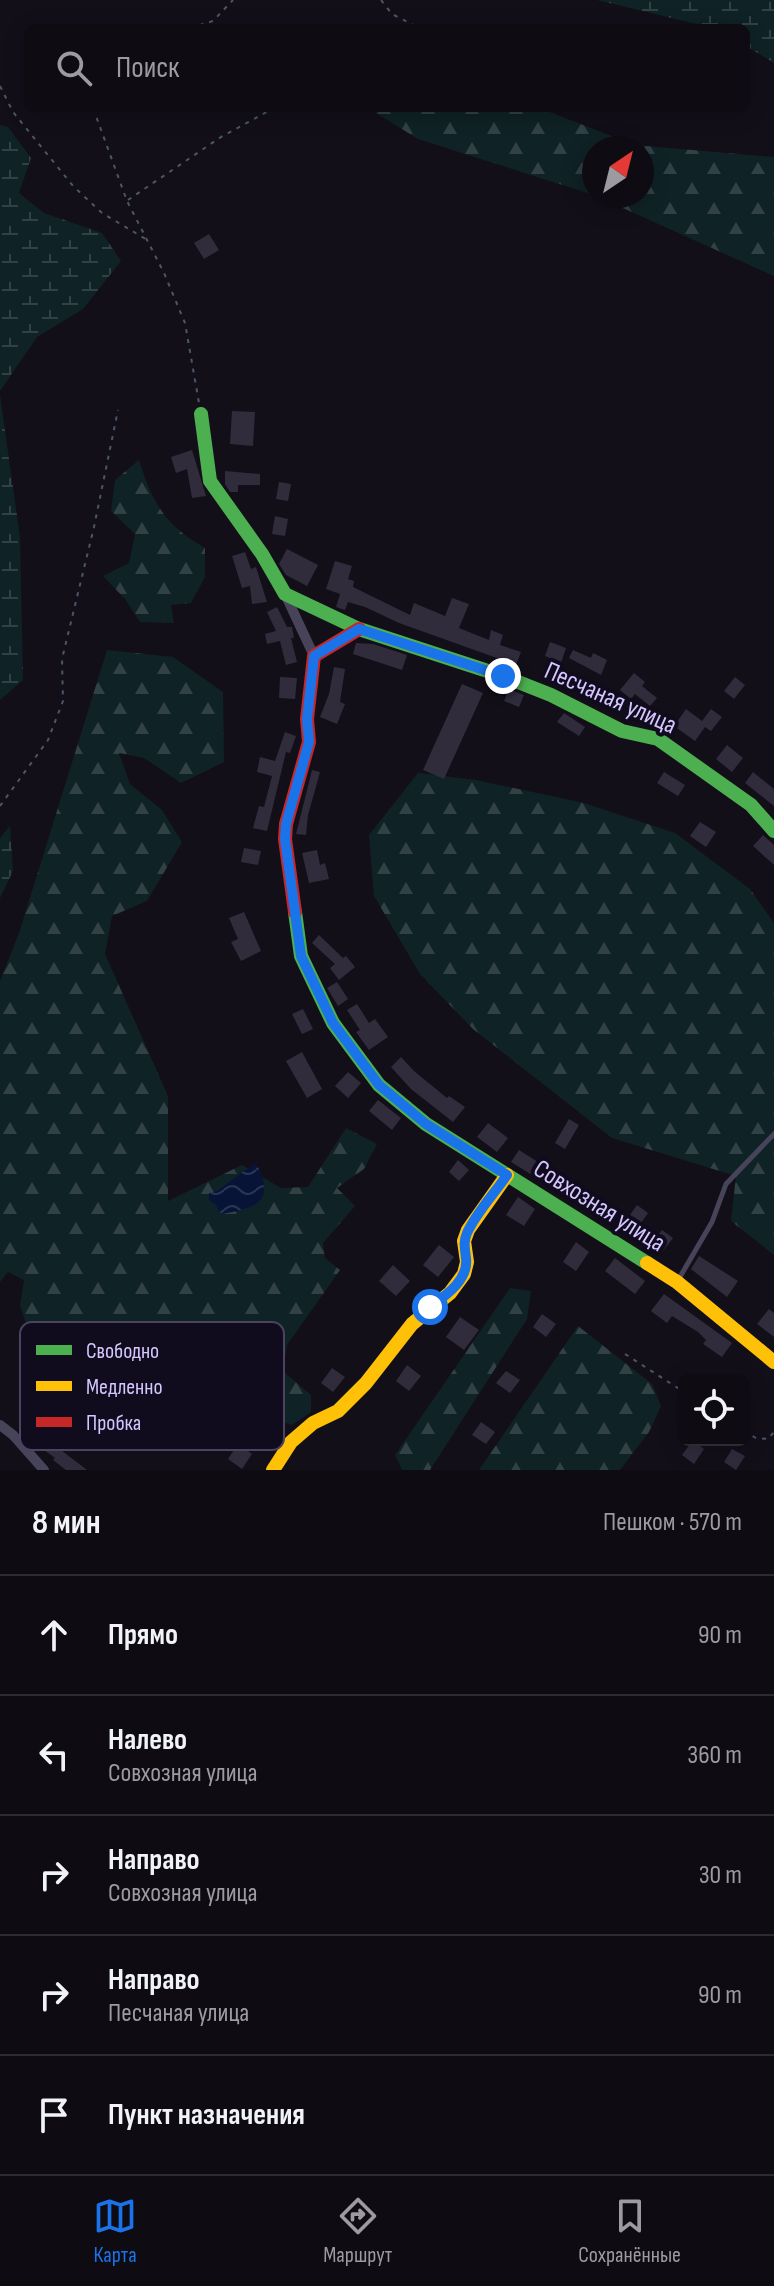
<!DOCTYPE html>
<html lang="ru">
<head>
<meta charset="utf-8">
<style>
  body { margin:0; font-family:"Sofia Sans Condensed",sans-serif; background:#17141c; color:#f1f3f6 }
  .controls { position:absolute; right:24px; bottom:24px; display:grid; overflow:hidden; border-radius:12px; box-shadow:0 4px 20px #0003 }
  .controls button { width:72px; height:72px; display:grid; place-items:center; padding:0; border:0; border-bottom:2px solid #2e2b33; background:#0e0b13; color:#f1f3f6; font:40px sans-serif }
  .compass { position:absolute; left:582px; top:136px; width:72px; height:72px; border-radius:50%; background:#0e0b13; box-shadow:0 4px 20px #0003; rotate:35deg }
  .stop { position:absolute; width:24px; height:24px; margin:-18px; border:6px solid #1a73e8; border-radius:50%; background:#fff }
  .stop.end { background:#1a73e8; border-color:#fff; box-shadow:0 2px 8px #0008 }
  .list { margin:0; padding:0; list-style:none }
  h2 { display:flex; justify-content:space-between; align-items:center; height:104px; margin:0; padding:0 32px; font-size:34px }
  h2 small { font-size:26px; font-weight:400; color:#9b9ba0 }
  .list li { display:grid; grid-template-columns:52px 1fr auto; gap:24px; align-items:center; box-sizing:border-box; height:120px; padding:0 32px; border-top:2px solid #2e2b33 }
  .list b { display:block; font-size:30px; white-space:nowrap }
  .list p { margin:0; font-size:26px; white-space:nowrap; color:#9b9ba0 }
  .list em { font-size:26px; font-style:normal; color:#9b9ba0 }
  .icon { flex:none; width:44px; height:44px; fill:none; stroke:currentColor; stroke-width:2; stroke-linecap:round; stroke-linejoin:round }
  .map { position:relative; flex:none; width:774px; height:1470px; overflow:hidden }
  .search { position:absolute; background:#0e0b13; box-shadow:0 4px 20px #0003; left:24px; right:24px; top:24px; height:88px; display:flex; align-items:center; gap:20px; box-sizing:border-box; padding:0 28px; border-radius:12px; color:#9b9ba0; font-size:30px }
  .sheet { height:704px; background:#0e0b13 }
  nav { display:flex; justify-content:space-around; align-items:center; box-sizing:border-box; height:112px; border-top:2px solid #2e2b33; background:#0e0b13; font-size:22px; color:#9b9ba0 }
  nav a { display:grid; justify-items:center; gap:4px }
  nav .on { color:#1a73e8 }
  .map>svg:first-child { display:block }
</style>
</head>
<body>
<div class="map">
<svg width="774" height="1470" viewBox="0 0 774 1470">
  <defs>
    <pattern id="forest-firs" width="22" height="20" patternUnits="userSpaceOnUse" patternTransform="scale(2)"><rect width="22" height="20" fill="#0f2225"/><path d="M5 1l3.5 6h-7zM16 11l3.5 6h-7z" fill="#314146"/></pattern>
    <pattern id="wetland-marsh" width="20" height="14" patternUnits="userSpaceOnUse" patternTransform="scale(2)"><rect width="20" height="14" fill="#0f2225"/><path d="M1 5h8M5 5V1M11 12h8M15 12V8" fill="none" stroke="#314146"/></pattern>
    <pattern id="water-waves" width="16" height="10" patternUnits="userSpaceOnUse" patternTransform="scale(2)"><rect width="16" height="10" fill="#081437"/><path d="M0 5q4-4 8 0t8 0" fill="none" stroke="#2b3555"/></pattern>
  </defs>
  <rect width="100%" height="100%" fill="#120f19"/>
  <g fill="url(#forest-firs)">
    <polygon points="368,108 539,108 635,145 774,157 774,276 596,196 642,196 642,148 594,148 594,195 418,139"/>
    <path d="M 139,460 C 153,504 165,525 205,548 L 205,577 L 191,603 L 171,605 L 174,623 L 140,622 L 125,599 L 103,576 L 129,563 L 135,534 L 111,511 L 115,480 Z"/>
    <polygon points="107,650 173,657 223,692 224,762 181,783 144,758 119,753 130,784 162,810 182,842 147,901 112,916 105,954 168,1096 168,1201 242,1165 281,1188 308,1187 346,1128 377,1144 364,1169 337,1188 355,1206 323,1243 325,1258 340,1270 287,1345 283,1371 311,1395 311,1412 292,1425 278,1420 267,1396 232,1374 182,1429 166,1426 151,1409 128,1425 25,1347 26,1324 20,1305 24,1280 8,1272 0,1282 0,981 19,933"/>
    <polygon points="418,773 476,780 584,803 675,833 750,889 774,923 774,1255 731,1221 736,1176 612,1138 473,1029 420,974 374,896 369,835"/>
    <polygon points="510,1288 531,1291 527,1319 430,1470 402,1470 395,1455"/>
    <polygon points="578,1326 652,1384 661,1406 649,1432 620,1470 479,1470"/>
  </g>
  <g fill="url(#wetland-marsh)">
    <polygon points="597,0 774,0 774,63 746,46 746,28 713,28"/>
    <polygon points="0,125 8,127 31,158 19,193 44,213 102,233 121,261 83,309 37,337 0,391"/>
    <polygon points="0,395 20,537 23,680 0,700"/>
    <polygon points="10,826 13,871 0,898 0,838"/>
  </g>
  <path fill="url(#water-waves)" d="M 255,1163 C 261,1170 264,1178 264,1188 C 266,1208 239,1210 223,1214 L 219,1212 L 216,1205 L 209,1200 L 209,1193 L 217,1191 Z"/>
  <g fill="#302c3c">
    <polygon points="209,234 219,250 204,259 194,243"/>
    <polygon points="232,411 255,412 253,446 230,444"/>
    <polygon points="192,450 206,496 192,498 187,469 176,473 171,457"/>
    <polygon points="225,471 260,474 260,485 238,485 238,492 230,492 225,484"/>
    <polygon points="279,482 291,484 288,501 276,499"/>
    <polygon points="275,516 288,519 285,536 272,534"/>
    <polygon points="287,549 318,565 307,586 286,575 279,564"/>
    <polygon points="245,552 251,569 256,567 267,602 252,604 250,586 242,588 232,556"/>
    <polygon points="335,561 352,566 348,579 354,581 353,587 410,615 414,603 445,616 452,598 469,604 459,628 489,640 491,630 503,635 500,645 521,652 516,665 399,623 365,607 348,602 345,610 336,607 340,594 326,589"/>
    <polygon points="277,607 287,627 292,627 294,638 291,638 297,662 286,665 280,641 267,644 265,634 276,631 267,612"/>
    <polygon points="550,642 566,648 561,663 545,656"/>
    <polygon points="356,643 373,644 407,655 402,670 353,654"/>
    <polygon points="573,650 591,658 593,653 607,660 601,675 569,658"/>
    <polygon points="334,667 345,669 340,702 345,704 337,724 320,717 329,694"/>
    <polygon points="634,673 645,682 642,686 657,698 650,706 635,694 631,699 620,690"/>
    <polygon points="280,677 297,678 295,699 279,698"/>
    <polygon points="735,677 745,685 734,699 724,691"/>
    <polygon points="462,684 483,693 444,779 423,770"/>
    <polygon points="509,689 524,695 519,707 504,701"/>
    <polygon points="686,709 702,721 711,709 722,717 711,731 705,727 695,741 674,726"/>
    <polygon points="564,713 585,727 579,736 557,722"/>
    <polygon points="285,732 296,736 290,753 286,752 267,831 253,828 259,806 264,807 272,776 257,772 260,757 275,761"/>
    <polygon points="727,745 743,758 732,772 716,759"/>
    <polygon points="312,770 320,772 308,815 306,835 296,834"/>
    <polygon points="664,772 685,785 678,796 657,783"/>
    <polygon points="753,772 774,789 774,806 745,783"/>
    <polygon points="700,822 716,832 706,847 690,836"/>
    <polygon points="763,835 774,845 774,865 753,846"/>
    <polygon points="244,848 261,851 258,865 241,862"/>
    <polygon points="317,850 320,865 325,863 329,879 309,883 302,853"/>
    <polygon points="244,912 261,951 241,961 231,942 238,939 229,918"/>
    <polygon points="319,935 343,958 346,956 355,967 339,980 330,968 335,964 312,943"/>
    <polygon points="337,982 348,999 338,1006 327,988"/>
    <polygon points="357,1004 369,1023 375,1019 388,1037 369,1050 356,1032 360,1030 347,1010"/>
    <polygon points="303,1009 313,1029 302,1034 292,1014"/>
    <polygon points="302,1052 322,1089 307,1098 286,1061"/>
    <polygon points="401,1057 414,1071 447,1098 449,1096 465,1107 453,1122 411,1089 391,1067"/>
    <polygon points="348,1072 361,1083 348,1098 335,1086"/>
    <polygon points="378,1100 401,1118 392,1130 369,1111"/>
    <polygon points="569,1119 579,1125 565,1149 555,1143"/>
    <polygon points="488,1123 508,1138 497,1152 477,1137"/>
    <polygon points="519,1150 571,1183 570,1185 620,1213 612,1224 511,1162"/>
    <polygon points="458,1160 469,1170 459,1181 449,1172"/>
    <polygon points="518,1197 535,1209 524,1226 506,1215"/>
    <polygon points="637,1205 648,1213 636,1230 625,1222"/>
    <polygon points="662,1230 673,1238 662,1252 652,1244"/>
    <polygon points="576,1242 589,1252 576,1271 563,1262"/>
    <polygon points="439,1245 454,1257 438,1277 423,1265"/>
    <polygon points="699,1256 738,1281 727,1297 691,1269"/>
    <polygon points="615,1258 645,1281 635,1294 605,1271"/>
    <polygon points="393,1265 410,1281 396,1296 379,1281"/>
    <polygon points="664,1294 732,1343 722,1357 703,1344 706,1340 698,1332 672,1316 667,1323 651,1311"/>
    <polygon points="769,1309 774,1313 774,1337 757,1324"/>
    <polygon points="542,1314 556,1324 546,1337 533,1327"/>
    <polygon points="460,1317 479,1330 464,1350 446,1337"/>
    <polygon points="407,1365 421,1376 409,1391 396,1381"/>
    <polygon points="332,1368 345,1377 333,1392 321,1383"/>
    <polygon points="506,1371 520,1380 510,1393 496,1383"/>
    <polygon points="481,1422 495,1432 486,1444 472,1435"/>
    <polygon points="38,1432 61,1450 87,1470 66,1470 53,1460 55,1458 31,1440"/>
    <polygon points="693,1440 704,1449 694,1464 682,1455"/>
    <polygon points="238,1444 252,1454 242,1469 228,1459"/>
    <polygon points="732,1449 745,1456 736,1470 724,1462"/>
  </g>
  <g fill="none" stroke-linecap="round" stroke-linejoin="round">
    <g stroke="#4b5766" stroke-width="2" stroke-dasharray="4 6" stroke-linecap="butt">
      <polyline points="381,0 392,14 419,28"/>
      <polyline points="190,28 213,21 233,0"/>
      <polyline points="0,86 13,112 73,186 102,213 149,241"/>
      <polyline points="97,108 96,116 127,201 164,273 185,323 199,403"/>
      <polyline points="128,200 221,137 274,108"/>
      <polyline points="0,806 48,740 63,701 62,659 94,527 118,410"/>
      <polyline points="625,1354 684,1392"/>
      <polyline points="744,1431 756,1438 768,1439 774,1432"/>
    </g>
    <polyline stroke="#47445a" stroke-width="5" points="677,1282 712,1222 726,1184 774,1134"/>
    <g stroke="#47445a" stroke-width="10">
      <polyline points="285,594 314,656"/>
      <polyline points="0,1425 13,1435 44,1470"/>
    </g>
    <g stroke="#4caf50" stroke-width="14">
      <polyline points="201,414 210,481 262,554 285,594 359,629 503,676 551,695 622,731 658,739 751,805 774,831"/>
      <polyline points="295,912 301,956 333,1023 379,1085 426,1124 647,1263"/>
    </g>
    <g stroke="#ffc107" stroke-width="14">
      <polyline points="647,1263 677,1282 774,1362"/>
      <polyline points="273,1470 291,1442 313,1423 338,1411 366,1383 412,1324 450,1293 464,1274 467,1262 464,1241 468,1230 507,1175"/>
    </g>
    <polyline stroke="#c62828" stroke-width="14" points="295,912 285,839 286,824 309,742 307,719 314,656 359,629"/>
  </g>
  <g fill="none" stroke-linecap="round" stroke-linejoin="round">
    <path stroke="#1a73e8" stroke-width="10" d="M 430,1307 C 445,1296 469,1280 466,1258 C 465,1249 463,1242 467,1233 C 476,1213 494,1194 507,1175 L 426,1124 L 379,1085 L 333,1023 L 301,956 L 285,839 L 286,824 L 309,742 L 307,719 L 314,656 L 359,629 L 503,676"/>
  </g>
  <g text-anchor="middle" stroke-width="8" stroke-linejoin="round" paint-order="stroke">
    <g font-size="26" fill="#d4c7ff" stroke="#100b1d">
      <text transform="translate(611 697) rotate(24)" y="9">Песчаная улица</text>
      <text transform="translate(600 1205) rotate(32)" y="9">Совхозная улица</text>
    </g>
  </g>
  <rect x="20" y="1322" width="264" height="128" rx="12" fill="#100b1d" stroke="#4b4361" stroke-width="2"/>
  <rect x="36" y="1345" width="36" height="10" fill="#4caf50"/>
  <rect x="36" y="1381" width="36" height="10" fill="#ffc107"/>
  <rect x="36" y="1417" width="36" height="10" fill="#c62828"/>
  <g font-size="22" fill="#d4c7ff">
    <text x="86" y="1358">Свободно</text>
    <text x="86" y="1394">Медленно</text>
    <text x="86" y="1430">Пробка</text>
  </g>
</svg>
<div class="controls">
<button><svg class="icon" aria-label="locate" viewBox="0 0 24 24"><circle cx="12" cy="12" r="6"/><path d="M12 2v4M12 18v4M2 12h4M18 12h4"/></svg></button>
</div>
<svg class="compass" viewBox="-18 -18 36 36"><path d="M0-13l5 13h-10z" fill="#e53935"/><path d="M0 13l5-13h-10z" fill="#9b9ba0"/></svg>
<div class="stop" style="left:430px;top:1307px"></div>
<div class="stop end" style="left:503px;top:676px"></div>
<div class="search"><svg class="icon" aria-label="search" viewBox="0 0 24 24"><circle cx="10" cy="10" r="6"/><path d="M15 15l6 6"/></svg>Поиск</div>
</div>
<section class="sheet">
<h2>8 мин<small>Пешком · 570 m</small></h2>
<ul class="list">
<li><svg class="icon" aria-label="ahead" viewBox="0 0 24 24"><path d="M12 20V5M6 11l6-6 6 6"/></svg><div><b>Прямо</b></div><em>90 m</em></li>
<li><svg class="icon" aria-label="left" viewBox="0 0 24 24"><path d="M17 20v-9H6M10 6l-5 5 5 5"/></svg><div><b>Налево</b><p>Совхозная улица</p></div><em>360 m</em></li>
<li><svg class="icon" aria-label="right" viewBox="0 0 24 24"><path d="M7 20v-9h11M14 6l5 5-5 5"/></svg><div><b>Направо</b><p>Совхозная улица</p></div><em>30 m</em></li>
<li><svg class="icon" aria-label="right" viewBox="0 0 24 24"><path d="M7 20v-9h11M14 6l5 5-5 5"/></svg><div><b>Направо</b><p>Песчаная улица</p></div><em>90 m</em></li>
<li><svg class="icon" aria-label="arrive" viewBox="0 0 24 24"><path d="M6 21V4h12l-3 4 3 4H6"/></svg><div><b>Пункт назначения</b></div></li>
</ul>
</section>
<nav>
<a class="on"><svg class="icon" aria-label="map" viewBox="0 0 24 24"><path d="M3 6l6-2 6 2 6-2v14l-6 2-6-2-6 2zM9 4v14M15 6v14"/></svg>Карта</a>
<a><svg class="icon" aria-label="directions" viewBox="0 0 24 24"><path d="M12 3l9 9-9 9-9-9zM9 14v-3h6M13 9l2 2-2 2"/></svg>Маршрут</a>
<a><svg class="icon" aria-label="saved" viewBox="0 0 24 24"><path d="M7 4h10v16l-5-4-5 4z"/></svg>Сохранённые</a>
</nav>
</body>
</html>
